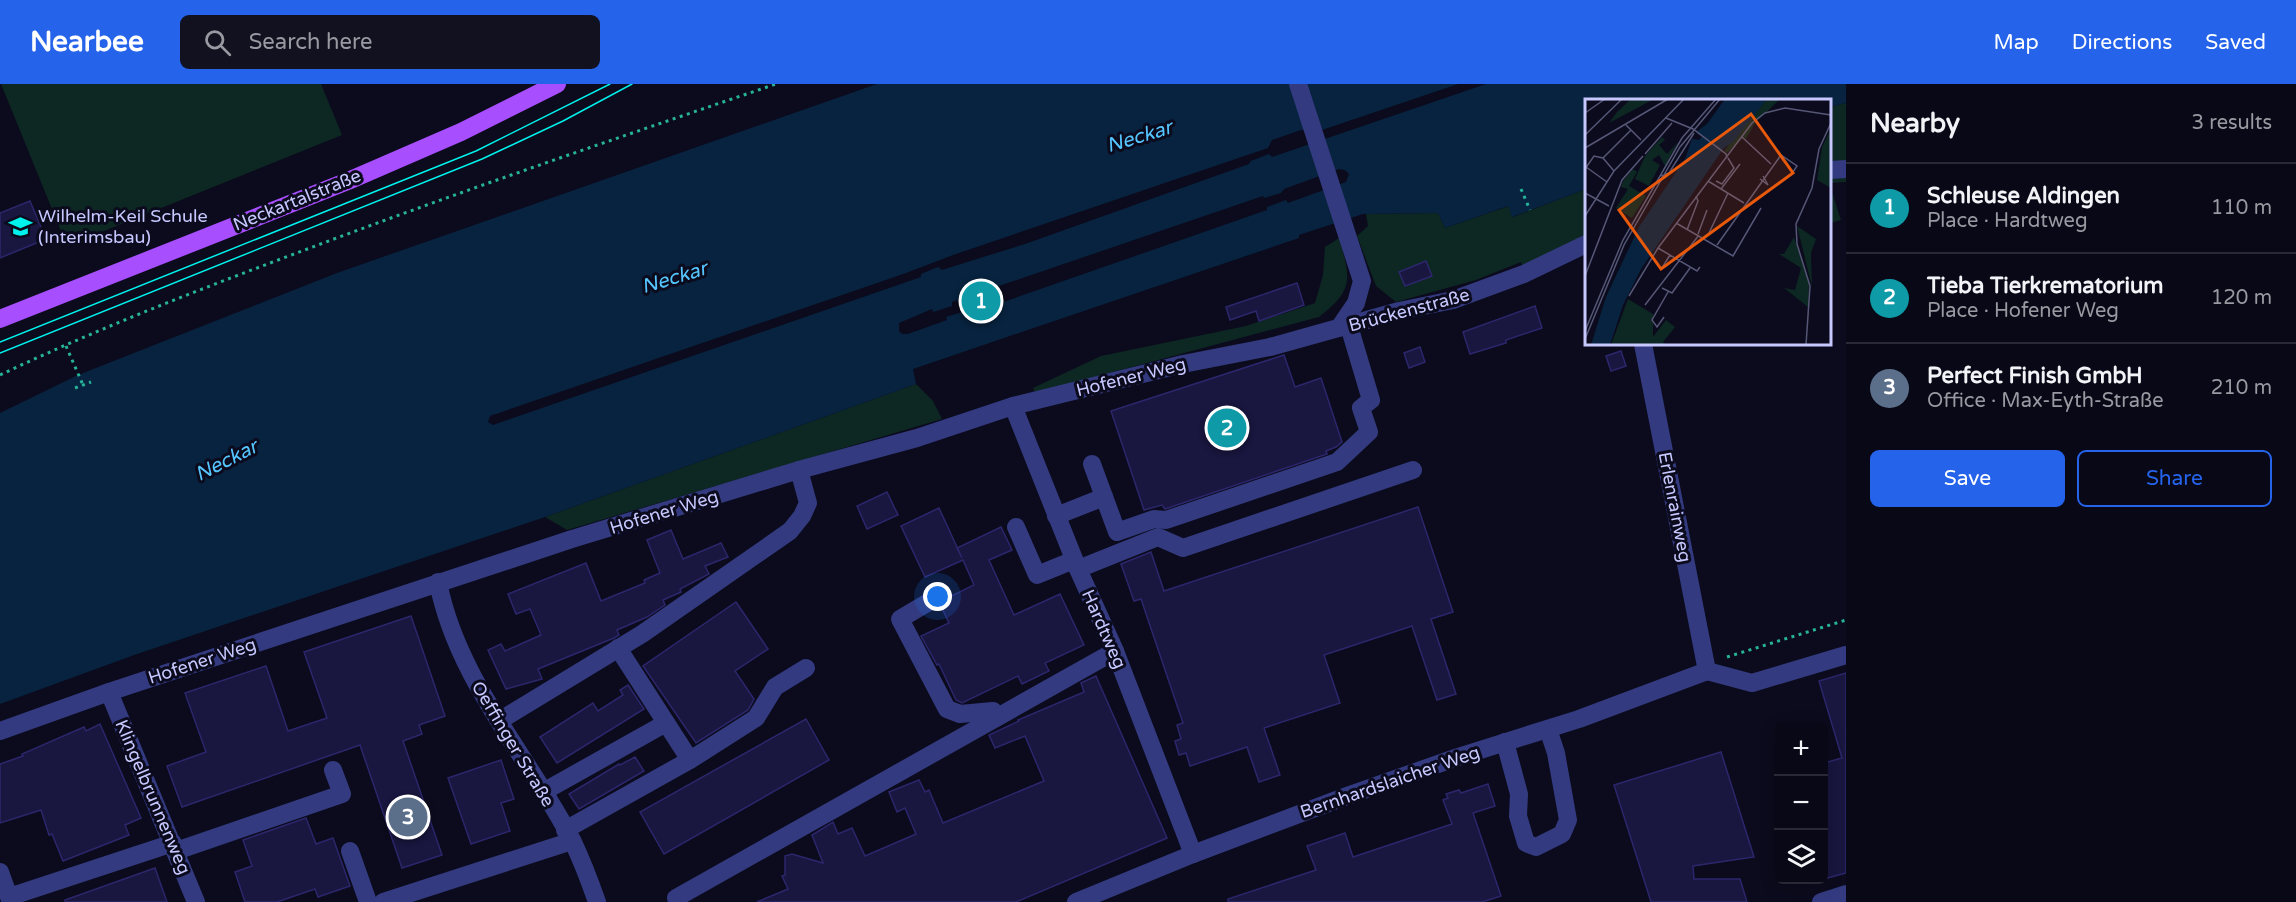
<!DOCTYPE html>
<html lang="en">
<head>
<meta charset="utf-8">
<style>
  body { margin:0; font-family:"Varela Round",sans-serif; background:#11111f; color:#f1f3f6 }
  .controls { position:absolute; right:18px; bottom:18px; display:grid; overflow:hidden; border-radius:9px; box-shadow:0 3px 15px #0003 }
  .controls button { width:54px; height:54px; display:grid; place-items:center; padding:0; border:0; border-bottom:2px solid #292935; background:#080816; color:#f1f3f6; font:30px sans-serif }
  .you { position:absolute; left:938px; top:513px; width:21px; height:21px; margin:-15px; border:4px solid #fff; border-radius:50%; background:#1a73e8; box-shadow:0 0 0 9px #1a73e833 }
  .badge { display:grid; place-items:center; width:39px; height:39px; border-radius:50%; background:#2563eb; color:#fff; font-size:20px; font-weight:700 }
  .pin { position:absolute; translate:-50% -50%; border:3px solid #fff; box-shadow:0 2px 6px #0006 }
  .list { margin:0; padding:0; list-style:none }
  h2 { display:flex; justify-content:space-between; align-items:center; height:78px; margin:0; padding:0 24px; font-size:26px }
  h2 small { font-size:20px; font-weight:400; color:#989aa1 }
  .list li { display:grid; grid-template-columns:39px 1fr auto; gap:18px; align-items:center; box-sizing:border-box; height:90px; padding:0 24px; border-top:2px solid #292935 }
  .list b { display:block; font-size:22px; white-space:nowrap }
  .list p { margin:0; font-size:20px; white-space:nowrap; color:#989aa1 }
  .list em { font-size:20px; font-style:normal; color:#989aa1 }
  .actions { display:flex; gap:12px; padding:18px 24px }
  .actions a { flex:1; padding:14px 0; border:2px solid #2563eb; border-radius:9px; text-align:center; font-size:21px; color:#2563eb }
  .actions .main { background:#2563eb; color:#fff }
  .icon { flex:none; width:33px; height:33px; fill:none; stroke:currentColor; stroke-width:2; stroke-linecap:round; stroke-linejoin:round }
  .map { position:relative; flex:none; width:1846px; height:818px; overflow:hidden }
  header { display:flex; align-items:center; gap:36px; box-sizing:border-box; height:84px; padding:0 30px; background:#2563eb; color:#fff }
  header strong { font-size:28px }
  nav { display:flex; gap:33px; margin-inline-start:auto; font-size:21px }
  .search { width:420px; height:54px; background:#11111f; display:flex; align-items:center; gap:15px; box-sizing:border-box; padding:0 21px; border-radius:9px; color:#989aa1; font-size:22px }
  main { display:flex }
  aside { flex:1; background:#080816 }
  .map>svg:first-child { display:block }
</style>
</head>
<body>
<header>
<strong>Nearbee</strong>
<div class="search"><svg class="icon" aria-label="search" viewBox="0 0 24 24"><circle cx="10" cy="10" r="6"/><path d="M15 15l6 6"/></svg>Search here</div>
<nav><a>Map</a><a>Directions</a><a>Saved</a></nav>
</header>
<main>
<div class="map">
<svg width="1846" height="818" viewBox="0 0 1846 818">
  <rect width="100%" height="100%" fill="#0b0b1d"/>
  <g fill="#0d2723">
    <polygon points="1,0 321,0 342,51 67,162"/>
    <polygon points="1846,19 1846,98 1830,99 1830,23"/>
    <polygon points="1830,102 1841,136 1830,139"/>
    <polygon points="1586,105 1586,160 1524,190 1521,178 1476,196 1396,218 1376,202 1357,152 1368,142 1366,130 1438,129 1445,144 1509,122 1513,133"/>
    <path d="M 1339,154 C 1351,195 1354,206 1319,233 L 1035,309 L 1033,304 L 1101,272 L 1246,242 L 1315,219 L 1323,191 L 1325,163 Z"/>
    <polygon points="916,300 933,317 942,335 567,446 545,433"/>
  </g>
  <path fill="#08233f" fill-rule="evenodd" d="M 877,0 L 1458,0 L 1319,47 L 1301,46 L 1272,56 L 1268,64 L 953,171 L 906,189 L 490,332 L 488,338 L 493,341 L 921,193 L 921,190 L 938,183 L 942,186 L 1028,159 L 1249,80 L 1251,77 L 1269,70 L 1272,73 L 1486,0 L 1846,0 L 1846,19 L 1830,23 L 1830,16 L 1586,16 L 1586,105 L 1512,133 L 1508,122 L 1445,144 L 1438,129 L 1363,130 L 1299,151 L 1299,154 L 913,285 L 916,300 L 545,433 L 137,570 L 0,620 L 0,329 L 78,291 L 337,189 ZM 1339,85 L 1345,86 L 1349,90 L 1346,98 L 1288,119 L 1286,116 L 1267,123 L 1267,126 L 969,230 L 965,227 L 946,233 L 947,236 L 908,250 L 902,250 L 899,247 L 899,239 L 932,225 L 933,228 L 952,222 L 952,218 L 1263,112 L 1264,114 L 1281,109 L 1284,105 Z"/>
  <g fill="#19163f" stroke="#2c276c" stroke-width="1.5">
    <polygon points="30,117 46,155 0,174 0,129"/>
    <polygon points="1426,177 1432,192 1405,202 1399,188"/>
    <polygon points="1297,199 1304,221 1259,237 1256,227 1230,236 1226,223"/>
    <polygon points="993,204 998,219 969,230 964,214"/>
    <polygon points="1535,222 1542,244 1506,256 1506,259 1470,270 1463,248"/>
    <polygon points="1420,263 1425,278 1409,284 1404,269"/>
    <polygon points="1621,267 1626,282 1611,287 1606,272"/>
    <polygon points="1284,271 1295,303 1321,294 1342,358 1336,363 1326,367 1327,370 1165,425 1162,421 1144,426 1111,327"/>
    <polygon points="887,408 898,431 867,445 857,422"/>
    <polygon points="1418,423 1453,528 1431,535 1456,610 1437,616 1412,542 1324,571 1340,619 1264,644 1280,691 1259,698 1247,663 1190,682 1186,669 1179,671 1175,657 1181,655 1177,641 1183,639 1141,515 1134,517 1121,480 1151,468 1164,507"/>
    <polygon points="939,424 962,474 957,464 1001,443 1012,466 989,476 1014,531 1060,510 1084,561 1045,579 1049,587 1022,600 1018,592 962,619 956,616 939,580 937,581 921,552 949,539 939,518 974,501 963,476 925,493 901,442"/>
    <polygon points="671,446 683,475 721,459 728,473 705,482 709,490 680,505 681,508 663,516 665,521 647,533 617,546 619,551 614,554 538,585 542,595 506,605 488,566 501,560 505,567 541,551 530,525 516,530 508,510 586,479 601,517 645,499 644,496 660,489 647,456"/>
    <polygon points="736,518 768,565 735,587 754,615 748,626 696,659 643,582"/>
    <polygon points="411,532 445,632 419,641 422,650 403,657 442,771 402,784 360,661 182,723 167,682 206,668 185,609 266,582 288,647 327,634 304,568"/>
    <polygon points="1846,589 1846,789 1824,795 1824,679 1842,674 1819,597"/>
    <polygon points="1096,592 1167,754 1016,818 757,818 788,805 782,792 785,791 785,772 792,770 823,779 812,751 833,738 838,750 852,744 865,772 916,750 905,724 897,728 889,708 919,696 925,708 929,706 943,739 1044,697 1025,652 995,664 989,651 1019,637 1018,636 1084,608 1081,599"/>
    <polygon points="628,601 644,625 557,679 540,653 593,619 598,627 623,611 620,606"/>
    <polygon points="806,635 829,676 664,770 640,728"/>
    <polygon points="100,640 141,734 125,741 129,751 63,777 52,750 49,751 41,726 0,739 0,680 23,672 22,670 84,643 86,647"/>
    <polygon points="1721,668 1754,773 1693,782 1694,795 1740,795 1747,818 1651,818 1614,701"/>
    <polygon points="635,673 644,687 579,725 569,710 619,680 620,681"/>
    <polygon points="501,676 514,715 501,719 510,747 471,760 448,694"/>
    <polygon points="1488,700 1495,722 1473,729 1501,812 1482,818 1228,818 1228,815 1316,786 1307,762 1345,749 1353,773 1452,740 1443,716 1448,714 1446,710 1459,706 1461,709"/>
    <polygon points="306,734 316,760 333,754 350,802 318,813 315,805 277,818 245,818 235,788 252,782 243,756"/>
    <polygon points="155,784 167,818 65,818 65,816"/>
  </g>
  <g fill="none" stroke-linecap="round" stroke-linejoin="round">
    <g stroke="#27b399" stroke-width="3" stroke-dasharray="3 4.5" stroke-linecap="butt">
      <polyline points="1521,105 1530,126"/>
      <polyline points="66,262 83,301"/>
      <path d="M 0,291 C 101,243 206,203 310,164 C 464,106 620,53 776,0"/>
      <polyline points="75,304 91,298"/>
      <polyline points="1727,573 1846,536"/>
    </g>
    <g stroke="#333a7f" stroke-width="18">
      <polyline points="1298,0 1362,197 1356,219 1339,244"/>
      <polyline points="1830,86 1846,85"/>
      <polyline points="1643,260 1707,587"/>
      <polyline points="1013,322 1078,485 1115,567 1193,770"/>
      <polyline points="1092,380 1117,448 1154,435 1166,436 1337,378 1369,348 1361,324 1371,316 1349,242"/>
      <polyline points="1056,432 1104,413"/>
      <polyline points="1016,443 1037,491 1074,476"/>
      <polyline points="1078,485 1158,453 1183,464 1413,386"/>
      <path d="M 438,498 C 457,596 528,671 573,758 C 582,777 590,798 597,818"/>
      <polyline points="927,519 900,535 947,625 960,630 993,627 997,633"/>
      <polyline points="618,564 690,676"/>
      <polyline points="1707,587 1752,599 1846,571"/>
      <polyline points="109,608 196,818"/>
      <polyline points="499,637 642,550 790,447 802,432 808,419 799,386"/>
      <polyline points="0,647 109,608 572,455 799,386 917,354 1013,322 1183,280 1270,263 1399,227 1453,216 1524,190 1586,160"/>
      <polyline points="1505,658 1519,710 1518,732 1526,759 1536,763 1562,750 1568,736 1556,669 1548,645"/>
      <polyline points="543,708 666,639"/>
      <polyline points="565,746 690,676 756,634 775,603 806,584"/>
      <polyline points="176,767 342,710 333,686"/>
      <polyline points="350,767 368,818"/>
      <polyline points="0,788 9,813 173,759"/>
      <polyline points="676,814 1115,567"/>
      <polyline points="383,818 572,757"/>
      <polyline points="1076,818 1193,770 1347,712 1458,673 1579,635 1707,587"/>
      <polyline points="1821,818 1846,810"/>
    </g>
    <polyline stroke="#a74eff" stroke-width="18" points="0,235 348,97 461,48 557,0"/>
    <g stroke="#00f2ec" stroke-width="1.5">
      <polyline points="0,258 476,67 610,0"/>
      <polyline points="0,269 482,75 563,37 632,0"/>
    </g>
  </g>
  <defs>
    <symbol id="school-bare" viewBox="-9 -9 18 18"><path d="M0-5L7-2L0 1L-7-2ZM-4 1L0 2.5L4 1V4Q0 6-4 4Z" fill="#00f2ec" stroke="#0b0b1d" stroke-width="2.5" paint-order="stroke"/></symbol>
  </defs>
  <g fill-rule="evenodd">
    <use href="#school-bare" x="4" y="126" width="33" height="33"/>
  </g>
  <g text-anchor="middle" stroke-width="6" stroke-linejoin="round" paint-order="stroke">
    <g font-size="18" fill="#c7c8ff" stroke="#0b0b1d">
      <text transform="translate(297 116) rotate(-22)" y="6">Neckartalstraße</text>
      <text transform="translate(1409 226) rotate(-15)" y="6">Brückenstraße</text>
      <text transform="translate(1131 293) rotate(-14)" y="6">Hofener Weg</text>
      <text transform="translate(1675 423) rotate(79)" y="6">Erlenrainweg</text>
      <text transform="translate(664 428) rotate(-17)" y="6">Hofener Weg</text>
      <text transform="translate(1104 545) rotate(66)" y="6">Hardtweg</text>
      <text transform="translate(202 577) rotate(-18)" y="6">Hofener Weg</text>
      <text transform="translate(513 660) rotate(59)" y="6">Oeffinger Straße</text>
      <text transform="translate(1390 698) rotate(-19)" y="6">Bernhardslaicher Weg</text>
      <text transform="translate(153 713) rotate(67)" y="6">Klingelbrunnenweg</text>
    </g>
    <g font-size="18" fill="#c7c8ff" stroke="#0b0b1d" text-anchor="start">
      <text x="38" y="138">Wilhelm-Keil Schule<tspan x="38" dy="21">(Interimsbau)</tspan></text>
    </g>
    <g font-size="20" font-style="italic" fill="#55c6ff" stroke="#0b0b1d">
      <text transform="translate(1139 52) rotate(-17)" y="7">Neckar</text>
      <text transform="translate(674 193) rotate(-17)" y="7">Neckar</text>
      <text transform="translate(226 376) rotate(-27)" y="7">Neckar</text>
    </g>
  </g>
  <g transform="translate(1585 15)">
    <rect width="246" height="246" fill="#0b0b1d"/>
    <path d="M 46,0 L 69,0 L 24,24 L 32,13 ZM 182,0 L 195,0 L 170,24 L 161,40 L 159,38 L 142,54 L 139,52 ZM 246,30 L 246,89 L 232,81 L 237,48 ZM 77,38 L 80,41 L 74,46 L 82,55 L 93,43 L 80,67 L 74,56 L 67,61 L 75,66 L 64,87 L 50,80 L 60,57 ZM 48,70 L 52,73 L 44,87 L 61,97 L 47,119 L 31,109 L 43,90 L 36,88 L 38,82 ZM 212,127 L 231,140 L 226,154 L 227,188 ZM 209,138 L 224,184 L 223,208 L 199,189 L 210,191 L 216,169 L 194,155 L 199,155 ZM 43,200 L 68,215 L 68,238 L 81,221 L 90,228 L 78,243 L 81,246 L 26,246 Z" fill="#0d2723"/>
    <path d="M 140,0 L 182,0 L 149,42 L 138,50 L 56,170 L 38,206 L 25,246 L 6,246 L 21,198 L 54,128 L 100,60 L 107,40 L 114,41 L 117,38 L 111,33 L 122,25 Z" fill="#08233f"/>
    <path fill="none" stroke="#565777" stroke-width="1.5" d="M 0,14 L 20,0M 81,19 L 108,30 L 141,55 L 142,59M 41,26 L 56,41M 0,36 L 37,0M 157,38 L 186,65M 0,49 L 83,0M 60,55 L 87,24M 18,59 L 46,31M 1,68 L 22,83M 0,70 L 9,57 L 18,59 L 29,72M 76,77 L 84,74 L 109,34M 175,80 L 183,86 L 178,77M 123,82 L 159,104M 131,82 L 137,85 L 149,69 L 143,59M 136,90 L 155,65M 0,94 L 24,107M 0,117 L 29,72 L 99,0M 91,124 L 148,157 L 176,109M 102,131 L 113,102 L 111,97M 124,134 L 143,94M 113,135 L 122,111M 132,146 L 196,56 L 212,67 L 206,76M 73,149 L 112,172 L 115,168M 74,167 L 77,169 L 85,156M 0,177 L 37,81 L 58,57M 77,189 L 87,194 L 105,169M 44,197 L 73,149 L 167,24 L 180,14 L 200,9 L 246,16M 60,206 L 114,136M 79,218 L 72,228 L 67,221 L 83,193M 0,232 L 38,141 L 97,39 L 131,0M 0,240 L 39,146 L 95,48 L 135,0M 221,246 L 225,187 L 212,145 L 211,125 L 227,89 L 234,50 L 246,24"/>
    <path fill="#e8590c" fill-opacity="0.15" stroke="#e8590c" stroke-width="3" d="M 166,15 L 208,74 L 76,170 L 34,111 Z"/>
    <rect width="246" height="246" fill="none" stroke="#c7c8ff" stroke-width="3"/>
  </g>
</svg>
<div class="controls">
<button>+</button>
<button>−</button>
<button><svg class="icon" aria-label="layers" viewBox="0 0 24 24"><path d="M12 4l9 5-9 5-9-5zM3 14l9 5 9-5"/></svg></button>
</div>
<div class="you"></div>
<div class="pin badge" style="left:981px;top:217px;background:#0f9aa8">1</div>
<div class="pin badge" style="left:1227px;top:344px;background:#0f9aa8">2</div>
<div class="pin badge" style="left:408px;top:733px;background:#5c6f8a">3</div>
</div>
<aside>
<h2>Nearby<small>3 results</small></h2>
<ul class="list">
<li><span class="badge" style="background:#0f9aa8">1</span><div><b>Schleuse Aldingen</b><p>Place · Hardtweg</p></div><em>110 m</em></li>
<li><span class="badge" style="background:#0f9aa8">2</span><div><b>Tieba Tierkrematorium</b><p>Place · Hofener Weg</p></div><em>120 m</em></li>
<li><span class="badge" style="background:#5c6f8a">3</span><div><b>Perfect Finish GmbH</b><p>Office · Max-Eyth-Straße</p></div><em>210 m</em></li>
</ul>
<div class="actions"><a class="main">Save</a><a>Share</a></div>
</aside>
</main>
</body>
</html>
